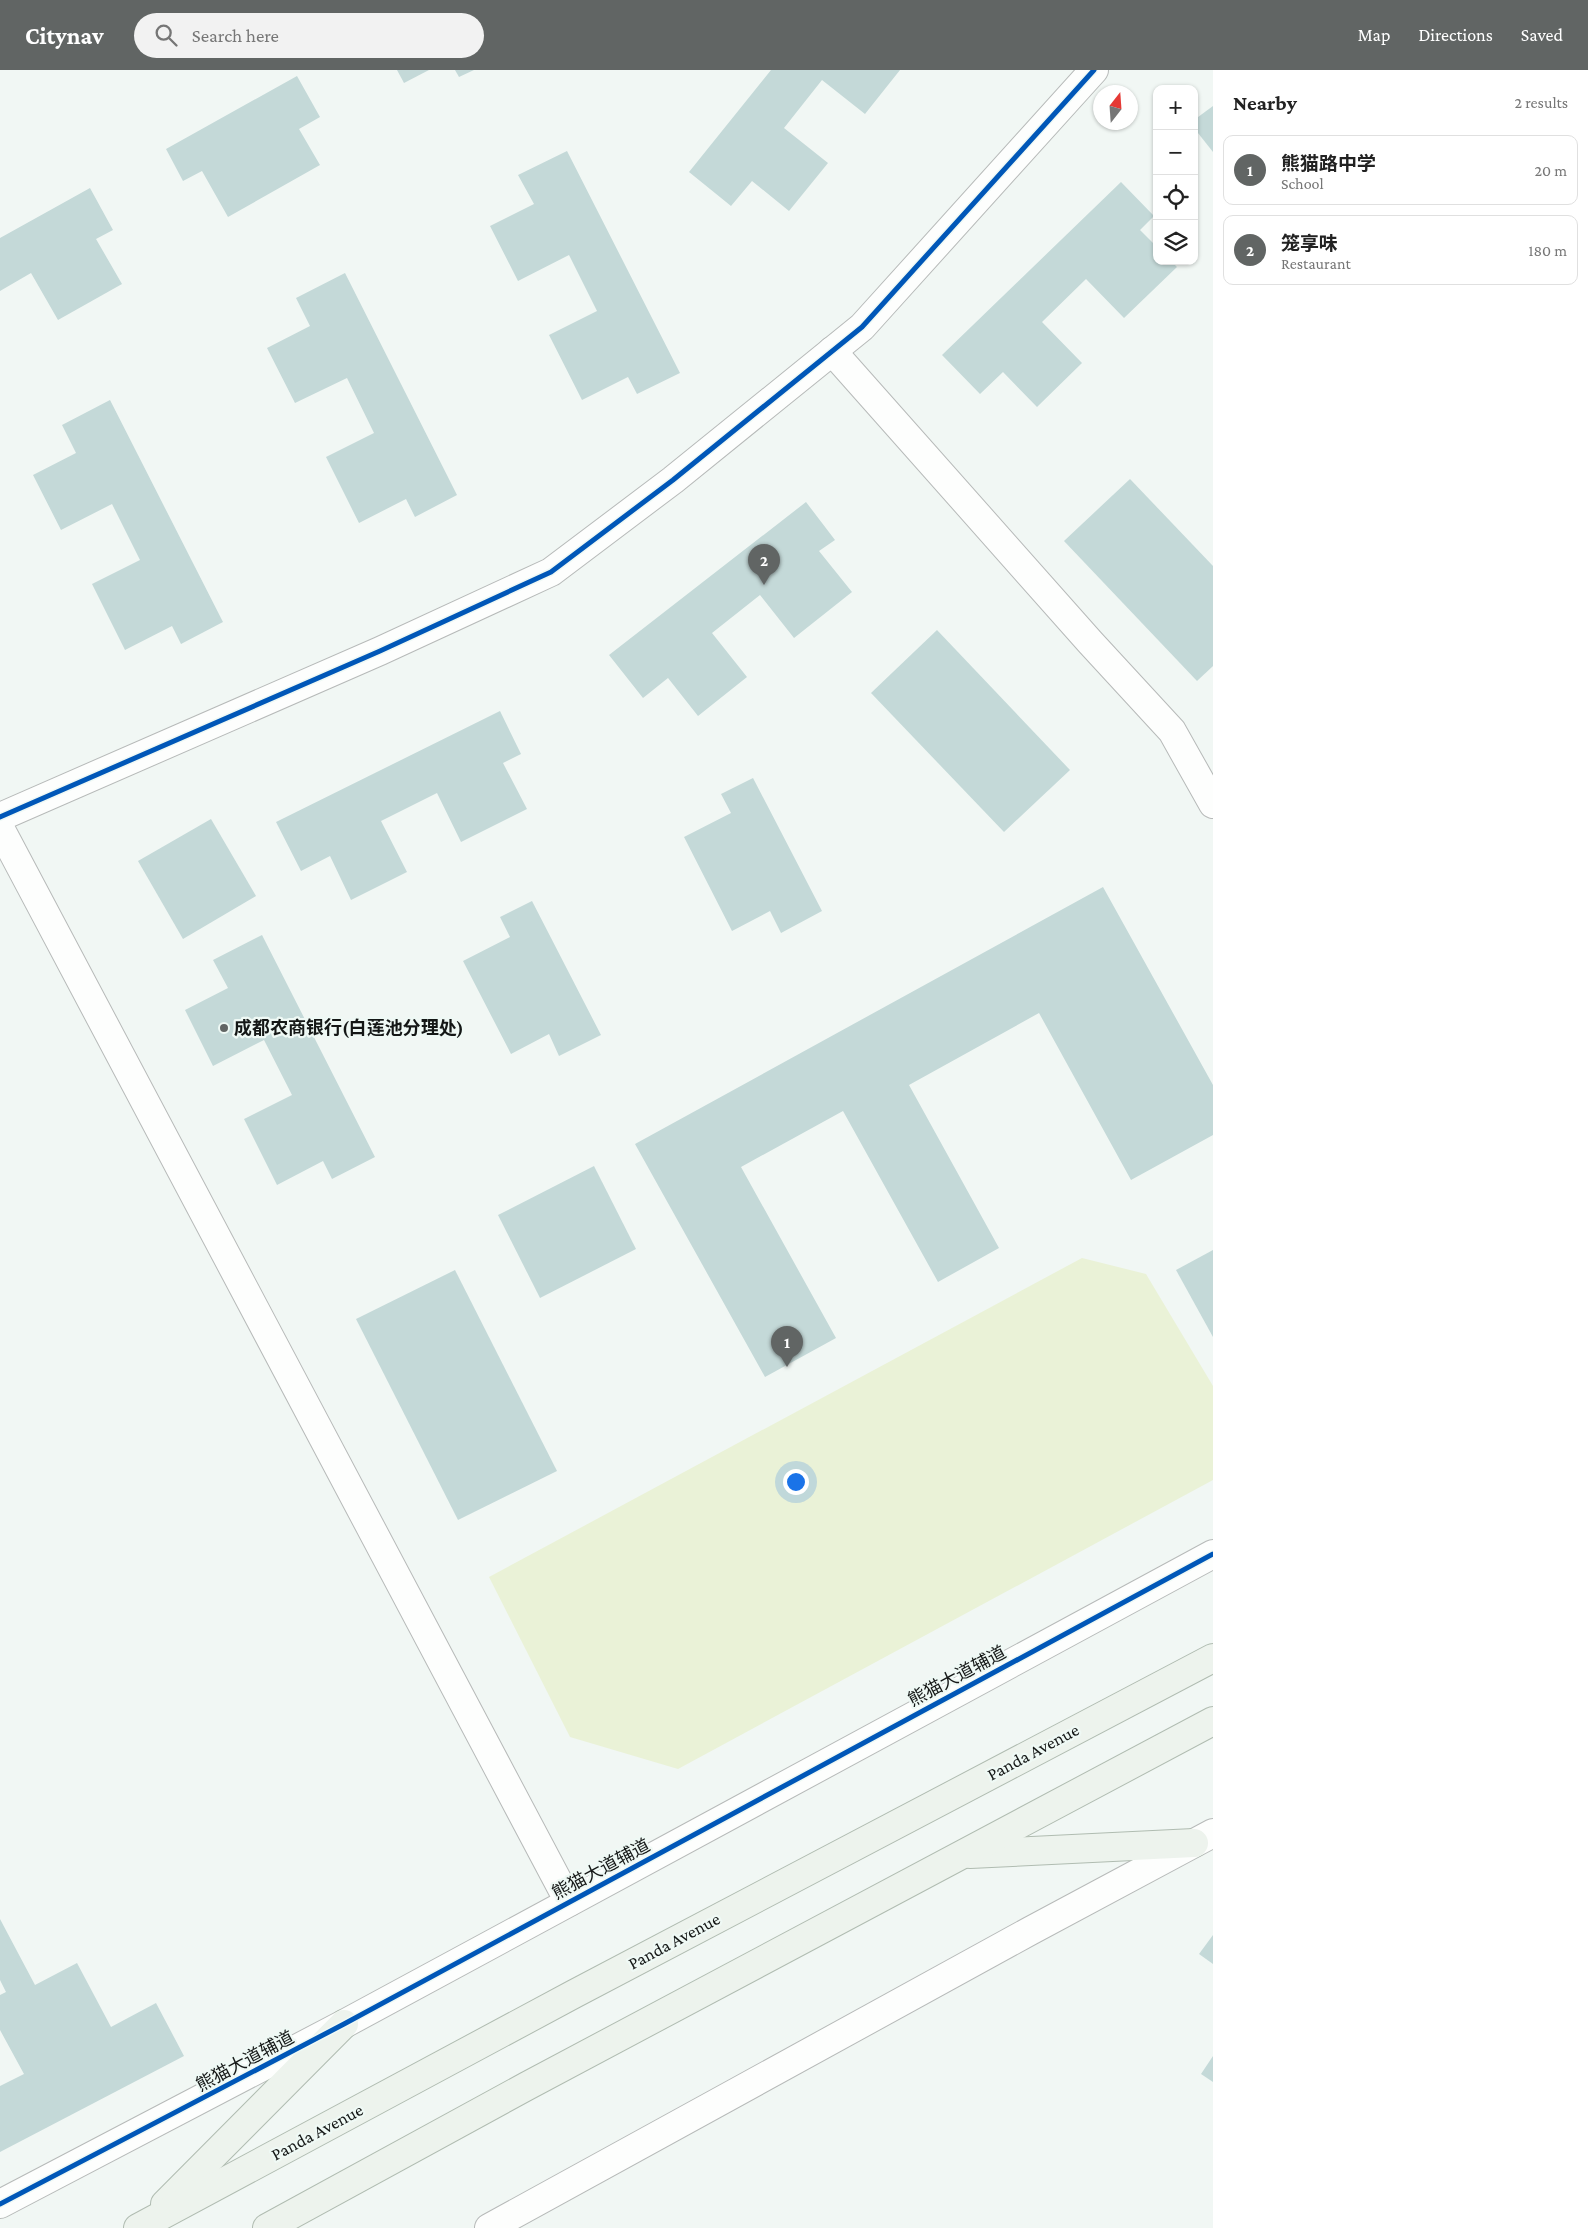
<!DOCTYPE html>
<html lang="en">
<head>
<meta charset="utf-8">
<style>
  body { margin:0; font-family:"Crimson Pro","Noto Sans SC",serif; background:#f2f2f2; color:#222 }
  .controls { position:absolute; right:15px; top:15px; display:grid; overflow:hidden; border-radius:10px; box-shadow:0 1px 4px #0004 }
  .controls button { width:45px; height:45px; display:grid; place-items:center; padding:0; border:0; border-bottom:1px solid #e0e0e0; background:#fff; color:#222; font:25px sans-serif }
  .compass { position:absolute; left:1093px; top:15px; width:45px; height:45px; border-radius:50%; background:#fff; box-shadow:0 1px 4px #0004; rotate:17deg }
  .you { position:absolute; left:795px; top:1411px; width:18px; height:18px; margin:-12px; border:4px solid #fff; border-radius:50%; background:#1a73e8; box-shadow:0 0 0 8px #1a73e833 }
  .badge { display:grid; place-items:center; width:32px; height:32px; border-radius:50%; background:#616564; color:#fff; font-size:16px; font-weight:700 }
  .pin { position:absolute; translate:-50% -41px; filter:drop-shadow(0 1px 2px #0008) }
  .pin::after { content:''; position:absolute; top:26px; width:18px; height:15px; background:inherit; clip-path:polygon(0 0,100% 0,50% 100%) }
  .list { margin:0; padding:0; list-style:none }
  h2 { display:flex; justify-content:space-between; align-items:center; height:65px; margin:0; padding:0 20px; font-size:21px }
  h2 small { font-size:16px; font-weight:400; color:#767676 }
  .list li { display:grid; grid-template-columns:32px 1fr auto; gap:15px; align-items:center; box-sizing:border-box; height:70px; margin:0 10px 10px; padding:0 10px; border:1px solid #e0e0e0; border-radius:10px }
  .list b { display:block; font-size:19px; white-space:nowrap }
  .list p { margin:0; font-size:16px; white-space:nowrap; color:#767676 }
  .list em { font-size:16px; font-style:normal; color:#767676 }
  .icon { flex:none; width:28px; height:28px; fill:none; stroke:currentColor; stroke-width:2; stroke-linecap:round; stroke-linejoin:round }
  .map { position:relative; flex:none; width:1213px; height:2158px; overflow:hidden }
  header { display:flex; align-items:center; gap:30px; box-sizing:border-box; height:70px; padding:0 25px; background:#616564; color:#fff }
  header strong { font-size:24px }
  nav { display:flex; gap:28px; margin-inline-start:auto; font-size:18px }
  .search { width:350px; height:45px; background:#f2f2f2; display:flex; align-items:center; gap:12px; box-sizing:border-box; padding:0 18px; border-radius:28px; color:#767676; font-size:19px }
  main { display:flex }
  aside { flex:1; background:#fff }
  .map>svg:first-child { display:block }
</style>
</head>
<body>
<header>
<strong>Citynav</strong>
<div class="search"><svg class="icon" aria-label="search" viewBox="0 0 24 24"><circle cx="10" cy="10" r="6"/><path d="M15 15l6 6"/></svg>Search here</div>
<nav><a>Map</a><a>Directions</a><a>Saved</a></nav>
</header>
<main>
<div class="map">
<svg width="1213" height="2158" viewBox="0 0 1213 2158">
  <rect width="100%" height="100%" fill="#f1f7f4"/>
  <polygon fill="#eaf2d7" points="1082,1188 1146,1204 1213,1316 1213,1410 678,1699 570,1667 489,1507"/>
  <g fill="#c4d9d8">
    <polygon points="397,0 429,0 404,13"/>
    <polygon points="455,0 474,0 459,7"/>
    <polygon points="771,0 900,0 865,44 822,10 784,58 828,93 789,141 752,111 731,136 689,102"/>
    <polygon points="297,6 320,47 299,59 320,95 228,147 202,101 183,111 166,79"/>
    <polygon points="1213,36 1213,82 1194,58 1194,50"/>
    <polygon points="567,81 680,303 637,324 628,307 582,330 549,265 597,241 569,185 518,211 490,156 534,134 518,105"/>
    <polygon points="1121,112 1154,146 1140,160 1157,177 1157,191 1171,191 1177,197 1124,248 1086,209 1042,252 1082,293 1037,337 1003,302 980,324 942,285"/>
    <polygon points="90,118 113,160 96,169 122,214 58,250 31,203 0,221 0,168"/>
    <polygon points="345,203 457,425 415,447 406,429 359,453 326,387 374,363 347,308 295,333 267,278 310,256 296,228"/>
    <polygon points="110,330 223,552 181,574 172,556 125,580 92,514 140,490 112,434 61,460 33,405 76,383 62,355"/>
    <polygon points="1130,409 1213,496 1213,596 1197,611 1064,471"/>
    <polygon points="806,432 835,470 819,481 852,522 794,568 760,525 712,563 747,607 698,646 668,608 643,628 609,585"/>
    <polygon points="937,560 1070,700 1004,762 871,623"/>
    <polygon points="500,641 521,684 503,693 527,739 461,772 437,723 381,751 407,802 351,830 330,786 301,801 276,752"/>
    <polygon points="753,708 822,841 781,863 770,841 732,861 684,767 731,743 721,724"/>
    <polygon points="211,749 256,826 183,869 138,791"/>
    <polygon points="1103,817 1213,1015 1213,1065 1131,1110 1039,943 909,1015 999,1178 938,1212 843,1041 741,1097 836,1268 765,1307 635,1074"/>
    <polygon points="532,831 601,965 559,986 549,964 511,984 463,891 510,867 500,847"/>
    <polygon points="262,865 375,1087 332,1109 323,1091 277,1115 244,1049 292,1025 264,970 213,996 185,940 228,918 213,890"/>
    <polygon points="594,1096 636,1179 540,1228 498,1145"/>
    <polygon points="1213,1180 1213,1267 1176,1200"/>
    <polygon points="455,1200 557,1401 458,1450 356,1249"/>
    <polygon points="0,1849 35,1915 77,1893 111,1957 156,1933 184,1986 0,2082 0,2016 24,2004 0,1960 0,1925 6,1922 0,1910"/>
    <polygon points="1213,1865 1213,1894 1199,1884"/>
    <polygon points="1213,1986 1213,2012 1201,2004"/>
  </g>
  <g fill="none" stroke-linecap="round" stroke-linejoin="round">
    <defs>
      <g id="minor">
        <polyline points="832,281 1090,572 1172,661 1213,734"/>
        <polyline points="0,747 380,581 551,502 673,410 862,257 1094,0"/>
        <polyline points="0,758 569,1832"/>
        <polyline points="0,2134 344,1954 1213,1484"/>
        <polyline points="489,2158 1030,1861 1213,1763"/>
      </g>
      <g id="major">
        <polyline points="970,1784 1194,1773"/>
        <polyline points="165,2134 344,1954"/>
        <polyline points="138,2158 574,1924 1213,1588"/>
        <polyline points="267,2158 527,2016 1213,1651"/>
      </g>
    </defs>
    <use href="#minor" stroke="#b7bab9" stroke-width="30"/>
    <use href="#major" stroke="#b0bcb1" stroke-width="30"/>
    <use href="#minor" stroke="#fdfefd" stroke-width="28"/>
    <use href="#major" stroke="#edf3ed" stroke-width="28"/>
    <defs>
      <g id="cycleway">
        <polyline points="0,747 380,581 551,502 673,410 862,257 1094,0"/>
        <polyline points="0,2134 344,1954 1213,1484"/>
      </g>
    </defs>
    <use href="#cycleway" stroke="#eff9f5" stroke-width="8"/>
    <use href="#cycleway" stroke="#0057b8" stroke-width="5"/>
  </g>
  <circle fill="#616564" stroke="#eff9f5" stroke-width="2" cx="224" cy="958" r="5"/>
  <g text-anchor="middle" stroke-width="4.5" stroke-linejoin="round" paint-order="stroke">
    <g font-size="18" font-weight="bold" fill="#141716" stroke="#eff9f5" text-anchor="start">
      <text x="234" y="964">成都农商银行(白莲池分理处)</text>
    </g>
    <g font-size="18" fill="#141716" stroke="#eff9f5">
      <text transform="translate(957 1606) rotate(-28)" y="6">熊猫大道辅道</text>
      <text transform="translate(1033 1682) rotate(-28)" y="6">Panda Avenue</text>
      <text transform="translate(601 1799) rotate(-28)" y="6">熊猫大道辅道</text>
      <text transform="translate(674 1871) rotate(-28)" y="6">Panda Avenue</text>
      <text transform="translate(245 1991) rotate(-28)" y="6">熊猫大道辅道</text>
      <text transform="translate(317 2062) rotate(-28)" y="6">Panda Avenue</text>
    </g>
  </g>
</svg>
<div class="controls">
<button>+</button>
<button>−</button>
<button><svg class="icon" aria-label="locate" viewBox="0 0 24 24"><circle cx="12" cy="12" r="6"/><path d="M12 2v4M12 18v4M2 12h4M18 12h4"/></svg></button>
<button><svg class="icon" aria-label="layers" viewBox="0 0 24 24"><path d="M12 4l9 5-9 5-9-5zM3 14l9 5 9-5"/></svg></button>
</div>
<svg class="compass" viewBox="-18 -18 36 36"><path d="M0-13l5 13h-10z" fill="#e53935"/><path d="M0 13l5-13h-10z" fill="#767676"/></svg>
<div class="you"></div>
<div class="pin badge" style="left:787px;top:1297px">1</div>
<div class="pin badge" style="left:764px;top:515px">2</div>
</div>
<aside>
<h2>Nearby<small>2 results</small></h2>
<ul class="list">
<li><span class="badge">1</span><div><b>熊猫路中学</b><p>School</p></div><em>20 m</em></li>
<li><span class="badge">2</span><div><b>笼享味</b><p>Restaurant</p></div><em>180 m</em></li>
</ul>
</aside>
</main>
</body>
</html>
